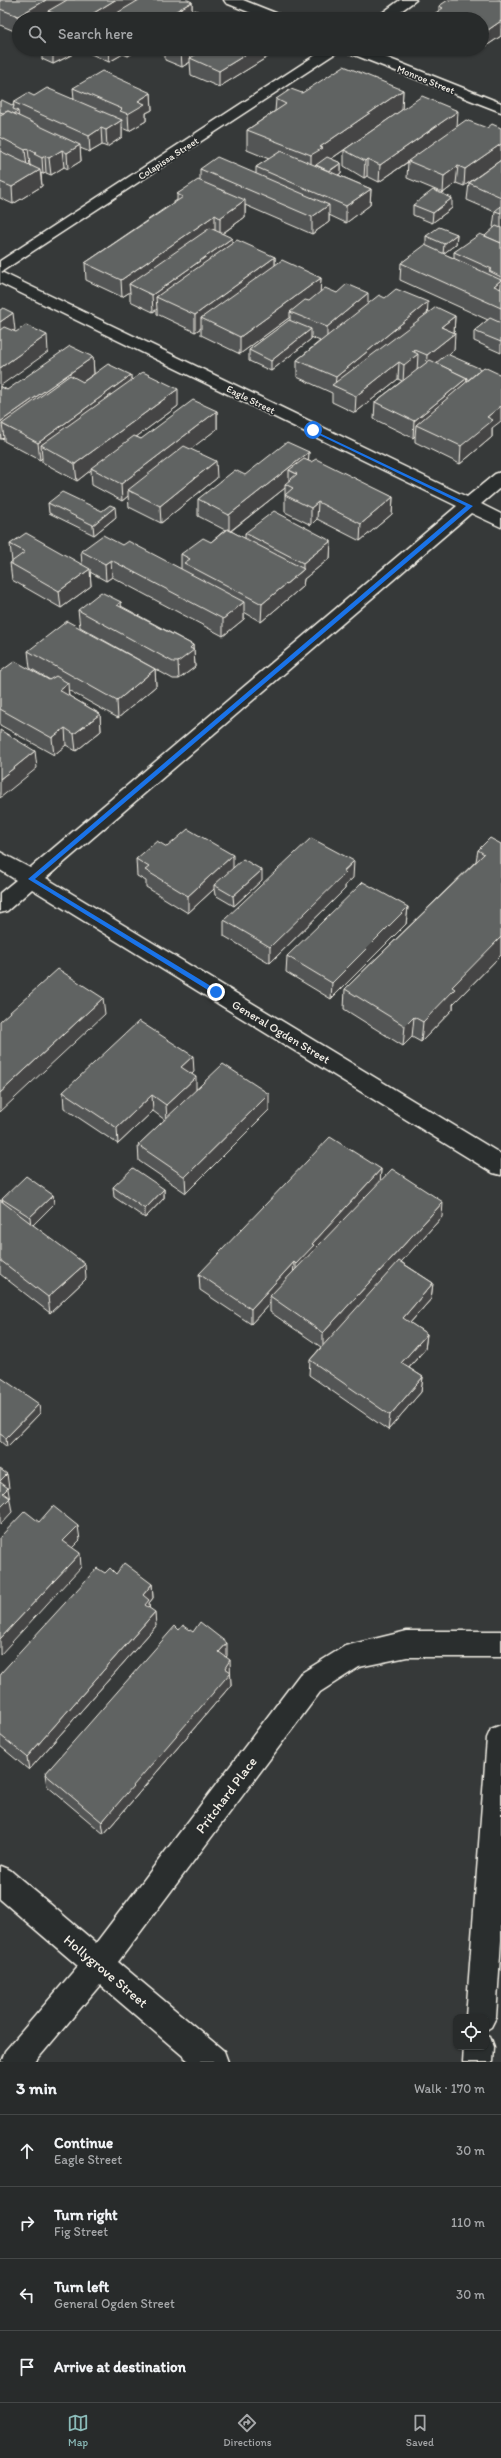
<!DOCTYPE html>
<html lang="en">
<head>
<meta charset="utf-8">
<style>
  body { margin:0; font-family:Itim,sans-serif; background:#303333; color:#f1f3f6 }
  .controls { position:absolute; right:12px; bottom:12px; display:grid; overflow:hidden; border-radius:8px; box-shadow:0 1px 3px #0004 }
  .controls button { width:36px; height:36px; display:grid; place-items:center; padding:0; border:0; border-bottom:1px solid #444747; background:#282b2b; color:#f1f3f6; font:20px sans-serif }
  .stop { position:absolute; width:12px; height:12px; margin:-9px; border:3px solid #1a73e8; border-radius:50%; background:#fff }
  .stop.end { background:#1a73e8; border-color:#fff; box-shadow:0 1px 4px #0008 }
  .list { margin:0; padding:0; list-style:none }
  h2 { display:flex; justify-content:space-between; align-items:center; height:52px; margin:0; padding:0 16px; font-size:17px }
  h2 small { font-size:13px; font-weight:400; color:#a5a7a9 }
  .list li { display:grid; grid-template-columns:26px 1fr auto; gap:12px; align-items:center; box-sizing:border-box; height:72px; padding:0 16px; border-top:1px solid #444747 }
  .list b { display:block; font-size:15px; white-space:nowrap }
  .list p { margin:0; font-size:13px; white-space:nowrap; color:#a5a7a9 }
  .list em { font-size:13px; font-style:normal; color:#a5a7a9 }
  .icon { flex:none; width:22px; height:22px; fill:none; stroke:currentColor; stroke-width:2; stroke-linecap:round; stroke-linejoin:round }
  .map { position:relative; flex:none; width:501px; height:2062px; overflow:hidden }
  .search { position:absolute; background:#282b2b; box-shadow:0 1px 3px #0004; left:12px; right:12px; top:12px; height:44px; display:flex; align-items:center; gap:10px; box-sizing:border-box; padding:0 14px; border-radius:22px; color:#a5a7a9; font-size:15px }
  .sheet { height:340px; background:#282b2b }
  nav { display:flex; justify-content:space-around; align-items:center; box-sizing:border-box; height:56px; border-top:1px solid #444747; background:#282b2b; font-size:11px; color:#a5a7a9 }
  nav a { display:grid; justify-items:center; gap:2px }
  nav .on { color:#8bbbb9 }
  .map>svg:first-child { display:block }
</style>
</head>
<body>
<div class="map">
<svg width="501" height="2062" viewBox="0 0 501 2062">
  <rect width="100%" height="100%" fill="#363939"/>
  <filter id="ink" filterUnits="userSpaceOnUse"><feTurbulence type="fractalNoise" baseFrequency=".025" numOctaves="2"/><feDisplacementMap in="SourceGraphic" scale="8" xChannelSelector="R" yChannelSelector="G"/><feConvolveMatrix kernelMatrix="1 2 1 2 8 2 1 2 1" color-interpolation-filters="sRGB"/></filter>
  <g filter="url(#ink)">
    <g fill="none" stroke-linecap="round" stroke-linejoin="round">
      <defs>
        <g id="minor">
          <polygon points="224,0 243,0 283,16 285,19 266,19 226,3"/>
          <polygon points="400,0 416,0 390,19 374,19"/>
          <polygon points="325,49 342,49 1,272 467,497 495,474 501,472 501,487 481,504 501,514 501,527 471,513 46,878 501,1154 501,1175 493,1173 32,889 7,911 0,913 0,893 16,880 0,870 0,852 30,868 457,506 0,283 0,261"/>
          <polygon points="345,49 365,49 501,103 501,112 347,52"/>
          <polygon points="407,1631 501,1631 501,1657 407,1657 359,1667 320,1692 118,1962 224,2051 228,2062 190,2062 100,1985 35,2062 1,2062 5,2051 78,1966 0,1899 0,1866 10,1870 96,1943 300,1674 345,1646"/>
        </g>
        <g id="major">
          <polygon points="501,1725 501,1940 496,2017 491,2027 486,2030 486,2017 466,2017 487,1738 491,1729"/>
          <polygon points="486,2035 490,2036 494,2047 493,2062 463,2062 464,2047 486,2047"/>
        </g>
      </defs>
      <use href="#minor" stroke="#f4f1e8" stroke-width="3"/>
      <use href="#major" stroke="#f4f1e8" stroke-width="3"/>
      <use href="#minor" fill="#2a2d2e" fill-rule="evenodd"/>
      <use href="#major" fill="#2a2d2e" fill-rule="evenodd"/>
    </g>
    <g fill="#535554" stroke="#f4f1e8">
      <polygon points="0,0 192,2 192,12 210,16 233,19 49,19 49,15 42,19 19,19 19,33 0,25"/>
      <polygon points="501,0 501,36 486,46 483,44 482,45 482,19 431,19 431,16 439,11 439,6"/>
      <polygon points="42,49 72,49 73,54 53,64 42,59"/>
      <polygon points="82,49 140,49 128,56 123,54 109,62 82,50"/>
      <polygon points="156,49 274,49 274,53 219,87 191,75 190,62 182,67 165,60 165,55 156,51"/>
      <polygon points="462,49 476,49 471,53"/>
      <polygon points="73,88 151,93 152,110 146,113 146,121 129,131 122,128 122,137 107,147 102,145 90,152 80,148 81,161 68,169 64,167 51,175 46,173 43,174 41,173 42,186 13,204 0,198 0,101 14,106 13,102 34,96 74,99"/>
      <polygon points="403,90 402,110 349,147 457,127 487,128 464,186 456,183 443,193 407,178 408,162 379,182 367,176 364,178 344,166 344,150 331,159 341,163 341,173 338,175 371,189 370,205 346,223 329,215 329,222 312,234 245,205 245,217 222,234 232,244 275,257 275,265 321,278 320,292 337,293 368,304 427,314 455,316 454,333 454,350 449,355 492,428 492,437 460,464 415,442 415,436 413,438 374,419 375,402 402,381 398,379 355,413 332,402 332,393 297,377 297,360 320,341 311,337 311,339 271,371 249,361 249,350 290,320 290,317 240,354 201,335 201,328 195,332 157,314 157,309 153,312 130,301 130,292 122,297 86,280 85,263 177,200 177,194 200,181 200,169 256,174 256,167 269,159 247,150 247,130 275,111 276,99 302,93"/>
      <polygon points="501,160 501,353 474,341 474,331 488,320 400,280 401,263 426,246 426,236 457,234 456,244 443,254 454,258 454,252 485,236 495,228 493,227 495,212 467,200 469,183"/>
      <polygon points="413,205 452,208 432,223 413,215"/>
      <polygon points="93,357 94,374 83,382 131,381 178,406 136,437 141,439 217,411 217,429 190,449 217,478 161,523 129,507 128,496 122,501 92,485 91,470 77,481 42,462 42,458 40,460 4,441 4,438 1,439 0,439 0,386 7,390"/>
      <polygon points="309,452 308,461 393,497 392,514 360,541 317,519 311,525 285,512 285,488 231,531 245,539 245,533 331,541 330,558 304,579 303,586 261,622 244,612 244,619 223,636 112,577 106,581 90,572 91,586 61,608 12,580 10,563 12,562 10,544 82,565 81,551 122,545 181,569 181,554 211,542 225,530 198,516 198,499 245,475"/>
      <polygon points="48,503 116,517 94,535 49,513"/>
      <polygon points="121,602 121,606 193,645 193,649 194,650 195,667 179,679 173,679 80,627 78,610"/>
      <polygon points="28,651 155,669 156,686 118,718 68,690 69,696 100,714 101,731 76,751 66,745 54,755 0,725 0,672 49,680 50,680 30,668"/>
      <polygon points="501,844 501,955 453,1004 453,1009 421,1042 412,1037 403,1046 344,1009 345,989 476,861 478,850"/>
      <polygon points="167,847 233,868 262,880 234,906 215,895 214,889 188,913 146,887 146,881 137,876 136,859"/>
      <polygon points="353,878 345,885 345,889 270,963 224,936 224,920"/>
      <polygon points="408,907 406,924 331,999 286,972 287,956"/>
      <polygon points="194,1072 192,1074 196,1089 269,1110 186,1193 139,1161 138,1145 165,1120 153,1111 118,1144 64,1108 63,1092"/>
      <polygon points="381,1169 380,1181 442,1217 401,1262 433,1283 431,1299 410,1323 427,1334 425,1349 409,1368 423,1377 421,1392 388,1430 309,1375 310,1360 321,1347 270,1312 270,1303 251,1324 200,1290 199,1274"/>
      <polygon points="113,1187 164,1189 164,1198 145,1218 114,1197"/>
      <polygon points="53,1195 54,1204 33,1225 86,1279 50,1313 0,1274 0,1200 3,1202 2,1199"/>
      <polygon points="0,1377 40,1413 7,1447 0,1441"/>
      <polygon points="105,1573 116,1574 152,1584 153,1598 149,1603 149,1608 156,1626 29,1770 0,1746 0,1674"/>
      <polygon points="179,1630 227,1656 226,1657 230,1672 231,1685 104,1834 47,1786 45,1774"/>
    </g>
    <g fill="#444545" stroke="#f4f1e8">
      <polygon points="46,0 75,0 48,11 49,15 42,19 19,19 19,30 18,16"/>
      <polygon points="115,0 142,0 112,19 84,19"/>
      <polygon points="192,2 192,18 190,19 162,19"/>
      <polygon points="501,21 501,36 486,46 488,30"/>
      <polygon points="484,28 483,44 482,45 482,30"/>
      <polygon points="63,49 72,49 73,54 53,64 53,55"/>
      <polygon points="108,49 123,49 123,54 109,62"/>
      <polygon points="128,49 140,49 128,56"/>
      <polygon points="184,49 211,49 190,58 190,62 182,67 181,51"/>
      <polygon points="255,49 274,49 274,53 219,87 219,71"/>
      <polygon points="471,49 476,49 471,53"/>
      <polygon points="403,90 402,110 322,165 311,175 311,155 320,147"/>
      <polygon points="151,93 152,110 146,113 146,121 129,131 128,114 138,101"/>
      <polygon points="18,111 19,121 11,126 14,114"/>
      <polygon points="458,111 457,127 379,182 380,165"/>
      <polygon points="122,120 122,137 107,147 106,130"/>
      <polygon points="101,128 102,145 90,152 89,136"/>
      <polygon points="501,144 501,160 464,186 465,169"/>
      <polygon points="80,145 81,161 68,169 67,153"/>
      <polygon points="28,149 30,165 27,167 25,150"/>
      <polygon points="62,150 64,167 51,175 49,158"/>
      <polygon points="45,156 46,173 43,174 42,158"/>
      <polygon points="367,159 367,176 364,178 365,161"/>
      <polygon points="341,163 341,173 325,184 326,174"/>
      <polygon points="458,166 456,183 443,193 444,176"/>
      <polygon points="40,170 42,186 13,204 12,187"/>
      <polygon points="371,189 370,205 346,223 346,206"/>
      <polygon points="452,198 452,208 432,223 433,213"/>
      <polygon points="245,200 245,217 220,235 220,218"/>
      <polygon points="329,205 329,222 312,234 312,217"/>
      <polygon points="215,215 215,232 129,284 130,292 122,297 121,280"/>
      <polygon points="457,234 456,244 443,254 444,244"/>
      <polygon points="232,238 232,255 156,297 157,309 153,312 152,295"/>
      <polygon points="275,257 275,274 201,318 201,328 195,332 195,315"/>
      <polygon points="321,278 320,295 290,312 290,317 240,354 240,337"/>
      <polygon points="501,280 501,285 500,297 494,286"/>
      <polygon points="368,293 368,310 327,344 327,327"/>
      <polygon points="428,302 427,319 335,387 336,377"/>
      <polygon points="13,313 15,330 0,340 0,322"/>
      <polygon points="455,316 454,333 441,327"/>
      <polygon points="311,329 311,339 271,371 271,361"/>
      <polygon points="455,333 454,350 426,372 427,355"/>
      <polygon points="47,335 48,352 0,386 0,368"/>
      <polygon points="415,350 414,357 418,354 417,371 403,382 404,365 412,351"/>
      <polygon points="93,357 94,374 14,430 2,424 4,438 1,439 0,422"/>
      <polygon points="399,362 398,379 355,413 356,396"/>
      <polygon points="131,375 132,392 41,445 42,458 40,460 38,443"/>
      <polygon points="467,378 466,395 416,425 415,436 413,438 414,421"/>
      <polygon points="178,389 178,406 93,469 91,468 91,470 77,481 75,464"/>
      <polygon points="501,406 501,421 492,428 492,437 460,464 461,446 487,417"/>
      <polygon points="217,411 217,429 133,493 128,490 128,496 122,501 121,484"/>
      <polygon points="309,452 308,469 297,474 289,470 289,485 285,484 285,488 229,532 229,515"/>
      <polygon points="216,461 217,478 161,523 160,506"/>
      <polygon points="393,497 392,514 360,541 361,524"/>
      <polygon points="318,502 317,519 311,525 311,508"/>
      <polygon points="115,507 116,517 94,535 93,525"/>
      <polygon points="331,541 330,558 304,579 303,586 261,622 262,604 303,570 303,563"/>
      <polygon points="111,560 112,577 106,581 105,564"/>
      <polygon points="90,569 91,586 61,608 59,591"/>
      <polygon points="121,602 122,619 117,605"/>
      <polygon points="244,602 244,619 223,636 223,619"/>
      <polygon points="193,645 193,650 194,650 195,667 179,679 178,662 190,648"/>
      <polygon points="155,669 156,686 118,718 117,701"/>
      <polygon points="68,683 69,700 59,690"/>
      <polygon points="100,714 101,731 76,751 74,734"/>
      <polygon points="65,728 66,745 54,755 52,738"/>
      <polygon points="35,751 37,768 0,798 0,779"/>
      <polygon points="233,855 233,872 214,885 214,889 188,913 188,896"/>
      <polygon points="354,861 353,878 345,885 345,889 270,963 270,947"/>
      <polygon points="262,870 262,880 234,906 233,896"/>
      <polygon points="408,907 406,924 331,999 332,983"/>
      <polygon points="501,933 501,955 453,1004 453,1009 421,1042 423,1022 452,987"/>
      <polygon points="103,998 105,1014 0,1112 0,1093"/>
      <polygon points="414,1017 412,1037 403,1046 405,1026"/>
      <polygon points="193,1056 194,1072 182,1083 181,1067"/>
      <polygon points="196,1077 196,1093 167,1121 166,1105"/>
      <polygon points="269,1094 269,1110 186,1193 185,1177"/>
      <polygon points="152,1095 153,1111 118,1144 117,1128"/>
      <polygon points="381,1169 380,1185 296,1280 296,1264 312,1244"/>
      <polygon points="164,1189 164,1198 145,1218 145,1209"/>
      <polygon points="53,1195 54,1204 31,1227 30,1217"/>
      <polygon points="443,1202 442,1217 323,1348 323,1333"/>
      <polygon points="294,1262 293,1278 270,1296 270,1303 251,1324 251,1309"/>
      <polygon points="85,1264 86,1279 50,1313 48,1297"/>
      <polygon points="433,1283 431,1299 401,1333 403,1318"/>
      <polygon points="427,1334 425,1349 400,1378 401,1363"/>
      <polygon points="423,1377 421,1392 388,1430 390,1415"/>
      <polygon points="39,1404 40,1413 7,1447 6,1438"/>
      <polygon points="7,1474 9,1488 8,1489 12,1512 0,1525 0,1481"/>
      <polygon points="78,1526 80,1540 65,1555 63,1541"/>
      <polygon points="80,1553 81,1567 0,1655 0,1639"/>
      <polygon points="152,1584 153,1598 149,1603 150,1614 146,1618 143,1595"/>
      <polygon points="155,1612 156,1626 29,1770 27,1757"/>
      <polygon points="227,1643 227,1656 220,1665 219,1652"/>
      <polygon points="230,1660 231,1685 104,1834 102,1822"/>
    </g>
    <g fill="#616362" stroke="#f4f1e8">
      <polygon points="0,0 46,0 18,16 0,9"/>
      <polygon points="67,0 115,0 84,19 68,19 48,11"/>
      <polygon points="139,0 188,0 192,2 162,19 107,19"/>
      <polygon points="448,0 501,0 501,21 488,30 484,28 482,30 482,19 439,19 431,16 443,8 439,6"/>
      <polygon points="195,10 210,16 216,13 233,19 181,19"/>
      <polygon points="42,49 63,49 53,55"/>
      <polygon points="177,49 184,49 181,51"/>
      <polygon points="206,49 255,49 219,71 190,58"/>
      <polygon points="344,66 403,90 320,147 323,148 311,155 247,130 286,104 276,99 291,89 302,93"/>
      <polygon points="102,71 151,93 138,101 145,104 128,114 120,111 122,109 73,88"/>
      <polygon points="47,88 122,120 106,130 101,128 89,136 13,102 28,93 34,96"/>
      <polygon points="422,96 458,111 380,165 367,159 365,161 344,150"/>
      <polygon points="2,100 14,106 13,109 18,111 14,114 8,111 3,113 0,112 0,101"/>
      <polygon points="8,111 80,145 67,153 62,150 49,158 45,156 42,158 34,154 36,153 28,149 25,150 0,137 0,115"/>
      <polygon points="466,120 487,128 492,124 501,128 501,144 465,169 458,166 444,176 408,161"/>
      <polygon points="0,151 40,170 12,187 0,182"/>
      <polygon points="281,151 371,189 346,206 256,167"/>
      <polygon points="217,157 329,205 312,217 200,169"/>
      <polygon points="327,157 341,163 329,171 316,165"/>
      <polygon points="501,160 501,197 469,183"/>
      <polygon points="198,180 245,200 220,218 215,215 121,280 85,263 183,197 177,194"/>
      <polygon points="433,190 452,198 433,213 413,205"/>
      <polygon points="501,206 501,213 495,211"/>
      <polygon points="496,226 501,228 501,243 485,236"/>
      <polygon points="439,227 457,234 444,244 426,236"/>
      <polygon points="210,228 232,238 152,295 129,284"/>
      <polygon points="480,234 501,243 501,277 489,271 492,269 454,252"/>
      <polygon points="237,240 275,257 195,315 156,297"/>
      <polygon points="425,245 501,280 494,286 501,289 501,308 401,263"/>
      <polygon points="282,260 321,278 240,337 201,318"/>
      <polygon points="347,284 368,293 327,327 290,312 305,300 309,301 325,288 337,293"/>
      <polygon points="396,289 428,302 336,377 297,360 379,295 385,298"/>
      <polygon points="436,307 455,316 441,327 455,333 427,355 415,350 412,351 418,354 404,365 399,362 356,396 332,385"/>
      <polygon points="3,308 13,313 0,322 0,310"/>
      <polygon points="490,318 501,323 501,342 474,331"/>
      <polygon points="289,320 311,329 271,361 249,350"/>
      <polygon points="26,325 47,335 0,368 0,330 4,327 16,332"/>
      <polygon points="70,346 93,357 0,422 0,386 7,390"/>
      <polygon points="447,354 481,369 467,381 467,378 436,363"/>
      <polygon points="430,360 467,378 414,421 375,402"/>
      <polygon points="108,364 131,375 38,443 2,424 70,375 83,382"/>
      <polygon points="484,367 499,374 501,373 501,406 487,417 493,420 461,446 416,425"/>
      <polygon points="143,372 178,389 75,464 41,445"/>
      <polygon points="193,400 217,411 121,484 91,468 134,436 141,439"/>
      <polygon points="287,442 309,452 229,515 198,499 235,470 245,475"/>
      <polygon points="184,446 216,461 160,506 128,490"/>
      <polygon points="304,459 311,462 316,459 393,497 361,524 318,502 311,508 285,495 293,488 285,484 297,474 289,470"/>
      <polygon points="62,492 102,511 110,505 115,507 93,525 48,503"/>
      <polygon points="274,511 331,541 303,563 245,533"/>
      <polygon points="227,529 304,569 262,604 184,563 190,559 181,554 203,538 211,542"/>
      <polygon points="26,533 90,569 59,591 10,563 25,552 10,544"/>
      <polygon points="103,535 122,545 128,541 244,602 223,619 111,560 105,564 81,551"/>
      <polygon points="101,592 121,602 117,605 193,645 190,648 194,650 178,662 173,662 78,610"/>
      <polygon points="67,621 155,669 117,701 28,651"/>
      <polygon points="15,661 49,680 56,676 68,683 59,690 100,714 74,734 65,728 52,738 0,709 0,672"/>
      <polygon points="0,730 35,751 0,779"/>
      <polygon points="188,829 233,855 188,896 145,870 149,867 136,859 157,841 167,847"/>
      <polygon points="311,838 354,861 343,871 346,873 270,947 224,920"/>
      <polygon points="490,838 501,844 501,937 452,987 455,989 423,1022 414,1017 405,1026 345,989 484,854 478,850"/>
      <polygon points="243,859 262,870 233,896 214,885"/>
      <polygon points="363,882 408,907 332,983 287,956"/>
      <polygon points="58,969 103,998 0,1093 0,1021"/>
      <polygon points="139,1021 193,1056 181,1067 196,1077 166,1105 152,1095 117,1128 63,1092"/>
      <polygon points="223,1064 269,1094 185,1177 138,1145"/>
      <polygon points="330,1137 381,1169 312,1244 314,1245 296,1264 294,1262 251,1309 199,1274"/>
      <polygon points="133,1168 164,1189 145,1209 113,1187"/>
      <polygon points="392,1169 443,1202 323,1333 270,1296"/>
      <polygon points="26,1176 53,1195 30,1217 2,1199"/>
      <polygon points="0,1200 85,1264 48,1297 0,1260"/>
      <polygon points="399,1261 433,1283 403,1318 427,1334 401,1363 423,1377 390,1415 310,1360"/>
      <polygon points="0,1377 39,1404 6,1438 0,1434"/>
      <polygon points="0,1469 7,1474 0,1481"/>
      <polygon points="0,1482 8,1488 3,1493 10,1498 0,1508"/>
      <polygon points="53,1506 78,1526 63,1541 80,1553 0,1639 0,1537 25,1511 39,1522"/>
      <polygon points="124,1563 152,1584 143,1595 149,1600 145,1605 155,1612 27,1757 0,1735 0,1674 97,1568 105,1573 110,1568 116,1574"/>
      <polygon points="200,1622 227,1643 219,1652 230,1660 225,1668 231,1672 102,1822 45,1774 175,1626 179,1630 183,1625 193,1632"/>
    </g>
  </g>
  <polygon fill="#1a73e8" points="311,429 473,506 35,879 219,991 216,995 28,879 466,506 311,431"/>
  <g text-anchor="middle" stroke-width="3.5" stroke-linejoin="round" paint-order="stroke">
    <g font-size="10" fill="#f4f1e8" stroke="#2a2d2e">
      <text transform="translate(426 79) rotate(22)" y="4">Monroe Street</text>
      <text transform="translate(168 158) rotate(-33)" y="4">Colapissa Street</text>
      <text transform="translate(251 399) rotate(26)" y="4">Eagle Street</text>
    </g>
    <g font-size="12" fill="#f4f1e8" stroke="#2a2d2e">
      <text transform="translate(281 1032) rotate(31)" y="4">General Ogden Street</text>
    </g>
    <g font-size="14" fill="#f4f1e8" stroke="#2a2d2e">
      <text transform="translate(226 1795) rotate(-53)" y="5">Pritchard Place</text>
      <text transform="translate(106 1971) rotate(40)" y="5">Hollygrove Street</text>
    </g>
  </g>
</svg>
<div class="controls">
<button><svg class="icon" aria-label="locate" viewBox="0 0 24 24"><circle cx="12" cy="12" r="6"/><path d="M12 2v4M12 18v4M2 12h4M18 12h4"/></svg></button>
</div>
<div class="stop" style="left:313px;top:430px"></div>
<div class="stop end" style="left:216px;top:992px"></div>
<div class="search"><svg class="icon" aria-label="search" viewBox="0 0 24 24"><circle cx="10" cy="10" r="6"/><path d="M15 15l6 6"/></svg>Search here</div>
</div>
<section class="sheet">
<h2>3 min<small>Walk · 170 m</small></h2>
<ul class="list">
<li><svg class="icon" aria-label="ahead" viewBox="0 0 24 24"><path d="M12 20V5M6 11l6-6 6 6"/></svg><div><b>Continue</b><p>Eagle Street</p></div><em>30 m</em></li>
<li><svg class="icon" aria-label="right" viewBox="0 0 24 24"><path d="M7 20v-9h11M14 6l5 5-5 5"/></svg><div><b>Turn right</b><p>Fig Street</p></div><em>110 m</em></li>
<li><svg class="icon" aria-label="left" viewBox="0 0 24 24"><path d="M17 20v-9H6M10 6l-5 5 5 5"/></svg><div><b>Turn left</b><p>General Ogden Street</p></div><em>30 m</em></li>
<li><svg class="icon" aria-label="arrive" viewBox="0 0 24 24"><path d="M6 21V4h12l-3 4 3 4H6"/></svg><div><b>Arrive at destination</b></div></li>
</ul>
</section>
<nav>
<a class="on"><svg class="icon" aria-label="map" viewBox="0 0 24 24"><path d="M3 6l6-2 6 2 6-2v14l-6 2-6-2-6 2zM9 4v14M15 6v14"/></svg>Map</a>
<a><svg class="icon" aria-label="directions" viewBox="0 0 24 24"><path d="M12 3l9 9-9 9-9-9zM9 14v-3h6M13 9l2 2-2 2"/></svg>Directions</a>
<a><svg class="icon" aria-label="saved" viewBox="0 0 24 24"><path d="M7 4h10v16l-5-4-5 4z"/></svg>Saved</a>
</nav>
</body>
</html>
